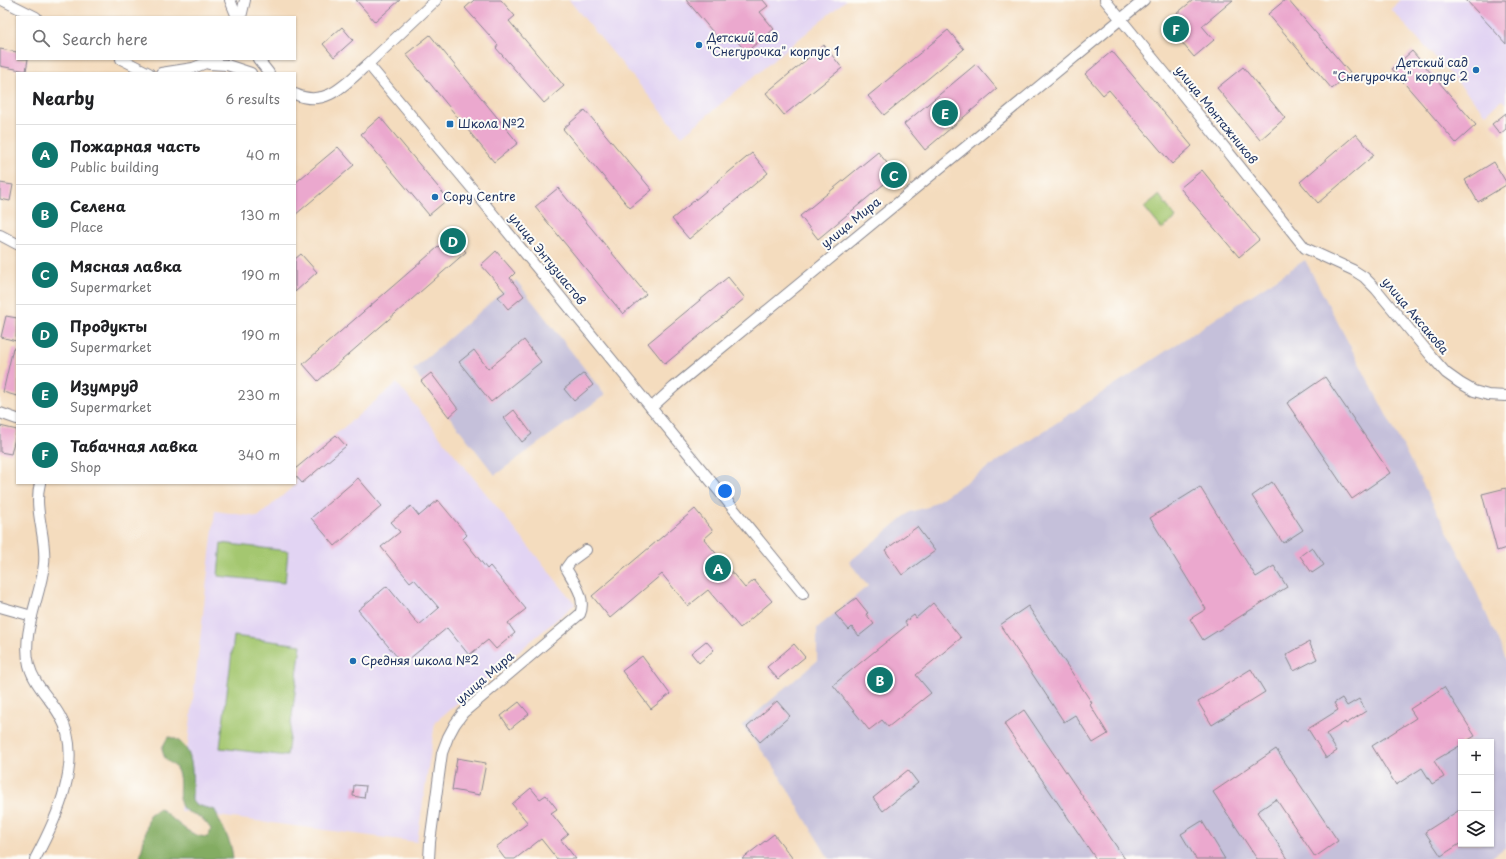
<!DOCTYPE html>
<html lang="en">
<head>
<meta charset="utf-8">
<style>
  body { margin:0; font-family:"Playpen Sans",sans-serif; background:#f6f6f6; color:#202124 }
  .controls { position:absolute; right:12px; bottom:12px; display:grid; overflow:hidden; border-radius:0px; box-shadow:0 1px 3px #0004 }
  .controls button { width:36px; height:36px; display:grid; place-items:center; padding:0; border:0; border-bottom:1px solid #e0e0e0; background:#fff; color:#202124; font:20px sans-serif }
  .you { position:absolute; left:725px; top:491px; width:14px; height:14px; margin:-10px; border:3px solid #fff; border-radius:50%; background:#1a73e8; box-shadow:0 0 0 6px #1a73e833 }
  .badge { display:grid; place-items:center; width:26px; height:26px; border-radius:50%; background:#0f766e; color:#fff; font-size:13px; font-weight:700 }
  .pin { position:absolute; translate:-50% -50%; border:2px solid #fff; box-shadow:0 1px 4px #0006 }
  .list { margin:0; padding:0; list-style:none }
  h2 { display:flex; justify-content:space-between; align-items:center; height:52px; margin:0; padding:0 16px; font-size:17px }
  h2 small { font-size:13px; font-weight:400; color:#757577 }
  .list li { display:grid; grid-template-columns:26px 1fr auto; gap:12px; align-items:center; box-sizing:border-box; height:60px; padding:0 16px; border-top:1px solid #e0e0e0 }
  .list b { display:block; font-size:15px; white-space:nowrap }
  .list p { margin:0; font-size:13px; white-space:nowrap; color:#757577 }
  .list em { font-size:13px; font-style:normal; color:#757577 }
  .icon { flex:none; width:22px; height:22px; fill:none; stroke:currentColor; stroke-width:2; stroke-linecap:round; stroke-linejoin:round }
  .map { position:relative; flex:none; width:1506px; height:859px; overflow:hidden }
  .search { position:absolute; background:#fff; box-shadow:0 1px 3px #0004; left:16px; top:16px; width:280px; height:44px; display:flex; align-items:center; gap:10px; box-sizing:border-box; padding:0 14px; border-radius:0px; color:#757577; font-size:15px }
  .panel { position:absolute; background:#fff; box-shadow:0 1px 3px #0004; left:16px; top:72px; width:280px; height:412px; border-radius:0px }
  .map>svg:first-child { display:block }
</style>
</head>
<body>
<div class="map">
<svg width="1506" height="859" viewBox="0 0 1506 859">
  <rect width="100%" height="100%" fill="#fdfcf7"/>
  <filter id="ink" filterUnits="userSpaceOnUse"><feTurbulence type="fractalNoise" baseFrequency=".025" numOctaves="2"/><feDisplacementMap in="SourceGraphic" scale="8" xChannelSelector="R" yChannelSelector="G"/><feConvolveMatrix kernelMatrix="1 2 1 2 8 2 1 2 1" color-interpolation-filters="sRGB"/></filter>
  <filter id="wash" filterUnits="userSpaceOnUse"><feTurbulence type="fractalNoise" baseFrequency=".012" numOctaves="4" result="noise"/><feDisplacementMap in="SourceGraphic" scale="16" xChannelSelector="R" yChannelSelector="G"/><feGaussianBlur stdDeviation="0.9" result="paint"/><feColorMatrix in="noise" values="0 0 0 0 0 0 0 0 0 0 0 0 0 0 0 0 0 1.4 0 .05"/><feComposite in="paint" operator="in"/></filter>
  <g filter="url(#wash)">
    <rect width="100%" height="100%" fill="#f4dcbe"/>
    <g fill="#e2d4f3">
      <polygon points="569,0 846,0 682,136"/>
      <polygon points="1401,0 1506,0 1506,104 1502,100 1486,114 1391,9"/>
      <polygon points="397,383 575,604 435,722 417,842 180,811 215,511 258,517 296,484 295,468"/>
    </g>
    <g fill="#c5c0da" fill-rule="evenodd">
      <path d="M 1305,260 L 1463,561 L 1506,659 L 1506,847 L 1489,859 L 829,859 L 775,768 L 742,725 L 817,661 L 817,628 L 868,586 L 849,562 L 910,512 L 928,507 ZM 1461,742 L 1491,742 L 1491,844 L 1461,844 Z"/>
      <polygon points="516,280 605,395 495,475 413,370"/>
    </g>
    <g fill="#a4c770" stroke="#607b67">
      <polygon points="1159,195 1176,218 1162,229 1144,207"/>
      <polygon points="221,543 288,551 285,583 218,576"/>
      <polygon points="234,636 301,645 287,756 220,748"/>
    </g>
    <path fill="#83ac62" stroke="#4f6e60" d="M 168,737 C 178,737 188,748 190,758 C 194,771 192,786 192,800 L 196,805 L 215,810 C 221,827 232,840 233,859 L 140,859 L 149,815 L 159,808 C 175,819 188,837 208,837 L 211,829 C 208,825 204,819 198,816 C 193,813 186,813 182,807 C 176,796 183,781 177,770 C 171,759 165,766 162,748 Z"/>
    <g id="blocks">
      <g fill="#eba8ce">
        <polygon points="356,0 400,0 375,22"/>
        <polygon points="474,0 501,0 515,16 509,21 564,86 544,103 496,48 498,45 465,8"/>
        <polygon points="686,0 763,0 768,6 760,12 774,29 746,52 732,35 722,43"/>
        <polygon points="1193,0 1233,0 1202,26 1214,40 1194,57 1165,23"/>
        <polygon points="1285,0 1288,0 1350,73 1332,89 1268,14"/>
        <polygon points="1466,0 1506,0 1506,44 1491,27"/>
        <polygon points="342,27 353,40 334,57 323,44"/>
        <polygon points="948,30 964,49 884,115 868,96"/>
        <polygon points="430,35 518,143 494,162 406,54"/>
        <polygon points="824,45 842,68 784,115 766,93"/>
        <polygon points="0,49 17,52 17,59 28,59 26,71 0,66"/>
        <polygon points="1112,51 1192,146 1172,164 1109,90 1103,95 1085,74"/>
        <polygon points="1412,51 1476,125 1456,143 1392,69"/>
        <polygon points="976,64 997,89 925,150 904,124"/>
        <polygon points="1243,67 1285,118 1260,140 1217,88"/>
        <polygon points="585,110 652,190 630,208 563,129"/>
        <polygon points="1506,113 1506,129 1500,134 1492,124"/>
        <polygon points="380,117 448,199 429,215 361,134"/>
        <polygon points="1356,134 1374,155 1318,203 1300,182"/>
        <polygon points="338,147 354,165 295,215 295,183"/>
        <polygon points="878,152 896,174 818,239 800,216"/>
        <polygon points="752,153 768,173 689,239 672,219"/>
        <polygon points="1494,162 1506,182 1506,185 1478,202 1465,180"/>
        <polygon points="1202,170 1259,240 1239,257 1180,188"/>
        <polygon points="0,183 13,185 10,201 0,199"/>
        <polygon points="558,188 646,294 623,314 535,207"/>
        <polygon points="452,235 466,252 318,381 303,364"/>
        <polygon points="496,251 515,273 510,278 524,296 508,309 498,297 505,292 481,265"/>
        <polygon points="301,254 317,272 295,292 295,259"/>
        <polygon points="728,277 745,298 665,364 648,343"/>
        <polygon points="6,316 17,318 16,341 1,337"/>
        <polygon points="524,340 541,362 491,402 459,362 474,350 488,369"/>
        <polygon points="13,348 17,349 17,396 3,392"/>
        <polygon points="431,373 458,409 449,417 421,381"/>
        <polygon points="584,373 593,385 574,401 564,389"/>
        <polygon points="1325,377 1390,473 1352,499 1287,403"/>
        <polygon points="514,410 532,434 522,442 504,418"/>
        <polygon points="0,426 17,430 11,454 0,452"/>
        <polygon points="336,435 346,446 302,483 295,475 295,469"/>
        <polygon points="358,478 382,506 335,546 311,518"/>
        <polygon points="1272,482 1303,530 1283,543 1252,496"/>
        <polygon points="1200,487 1256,577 1274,566 1287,587 1203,640 1190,619 1206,609 1150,518"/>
        <polygon points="1506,488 1506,548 1497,551 1482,494"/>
        <polygon points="438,500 467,535 463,539 487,569 490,566 526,609 508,623 515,633 496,649 488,640 469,655 447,628 403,664 358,610 387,586 419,625 439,608 414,579 410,582 381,547 400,532 391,522 411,506 419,516"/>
        <polygon points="695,509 713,531 704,539 745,588 754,580 772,601 740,628 708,590 688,606 662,574 610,618 592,596"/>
        <polygon points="917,527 935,551 902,575 885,550"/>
        <polygon points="1312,547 1324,565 1312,573 1300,556"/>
        <polygon points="856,598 868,613 866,614 874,624 859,636 852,627 849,630 835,614"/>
        <polygon points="933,603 961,638 916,675 931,693 888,727 882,720 869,730 833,685 907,625 905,622 914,615 916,618"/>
        <polygon points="1028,606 1092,703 1090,705 1108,734 1093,743 1075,715 1064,722 1000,625"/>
        <polygon points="706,641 714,650 699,663 691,653"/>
        <polygon points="1309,642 1317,659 1294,671 1286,655"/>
        <polygon points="794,644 805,657 778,679 767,667"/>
        <polygon points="642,656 670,694 651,709 622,671"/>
        <polygon points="1251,669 1265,692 1212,725 1198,702"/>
        <polygon points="1444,687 1475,736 1465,742 1461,742 1461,745 1434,761 1444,777 1432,784 1422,768 1396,785 1372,746 1416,718 1410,709"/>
        <polygon points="1342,698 1347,706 1359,699 1366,711 1346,724 1345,722 1326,734 1337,751 1326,758 1308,729 1338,710 1334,703"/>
        <polygon points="777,701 790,716 760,742 747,727"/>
        <polygon points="519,702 529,714 510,729 501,716"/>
        <polygon points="1024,710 1125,859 1096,859 1004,724"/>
        <polygon points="1276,749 1338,841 1315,857 1276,799 1257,812 1288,859 1257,859 1213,792"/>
        <polygon points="457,758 486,763 480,795 452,790"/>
        <polygon points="908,770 918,783 883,811 873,798"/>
        <polygon points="354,785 366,786 364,798 353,796"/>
        <polygon points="531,788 540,799 546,795 557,809 551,813 568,834 561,840 576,859 557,859 541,839 515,859 505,859 496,847 528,823 512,804"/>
        <polygon points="1461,809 1461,843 1441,856 1425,832"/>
        <polygon points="1202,821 1225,859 1196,859 1181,834"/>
        <polygon points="774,834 793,859 742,859"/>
      </g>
    </g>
  </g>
  <g filter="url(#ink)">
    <use href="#blocks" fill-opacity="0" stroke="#88868e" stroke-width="1"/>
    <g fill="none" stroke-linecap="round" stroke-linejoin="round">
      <defs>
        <g id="minor">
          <polyline points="2,0 36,17"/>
          <polyline points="230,0 237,17"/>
          <polyline points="1105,0 1174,84 1305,248 1353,270 1364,277 1376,289 1432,357 1446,373 1460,383 1474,391 1488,395 1506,396"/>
          <polyline points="241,17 245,0"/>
          <polyline points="121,59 149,73"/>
          <polyline points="258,59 269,73"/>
          <polyline points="209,64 227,65 251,73"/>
          <polyline points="368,64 436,0"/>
          <polyline points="161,73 193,68 216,59"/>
          <path d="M 295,94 C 326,109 347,82 368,64 L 475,192 L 803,594"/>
          <polyline points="0,235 17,244"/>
          <polyline points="651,408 674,387 1144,0"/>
          <polyline points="0,413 17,419"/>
          <polyline points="0,607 32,616"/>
          <path d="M 35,859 C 56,820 85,759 60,716 C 51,699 34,685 29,665 C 21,631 41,597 44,564 C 47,537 33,510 40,483"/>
          <path d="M 429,859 L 430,842 L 442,753 L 448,737 L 455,724 L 463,713 L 580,614 C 587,598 573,581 566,568 L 571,561 L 586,550"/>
        </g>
      </defs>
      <use href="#minor" stroke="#88868e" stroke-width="12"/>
      <use href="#minor" stroke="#fff" stroke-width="10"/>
    </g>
  </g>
  <g fill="#1f6fb2" stroke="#fdfcf7" stroke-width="1.5">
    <circle cx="699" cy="45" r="4"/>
    <circle cx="1476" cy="70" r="4"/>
    <rect x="446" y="120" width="8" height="8" rx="2"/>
    <circle cx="435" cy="197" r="4"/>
    <circle cx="353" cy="661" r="4"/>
  </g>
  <g text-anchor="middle" stroke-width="4" stroke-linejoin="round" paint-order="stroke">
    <g font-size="12" fill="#1b2f5e" stroke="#fdfcf7" text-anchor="start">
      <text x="707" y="42">Детский сад<tspan x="707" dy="14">"Снегурочка" корпус 1</tspan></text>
      <text x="1468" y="67" text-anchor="end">Детский сад<tspan x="1468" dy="14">"Снегурочка" корпус 2</tspan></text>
      <text x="458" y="128">Школа №2</text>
      <text x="443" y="201">Copy Centre</text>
      <text x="361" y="665">Средняя школа №2</text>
    </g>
    <g font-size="12" fill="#1b2f5e" stroke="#fdfcf7">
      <text transform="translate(1216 115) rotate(51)" y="4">улица Монтажников</text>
      <text transform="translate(851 223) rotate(-39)" y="4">улица Мира</text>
      <text transform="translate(547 259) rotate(51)" y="4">улица Энтузиастов</text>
      <text transform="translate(1415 316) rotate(50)" y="4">улица Аксакова</text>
      <text transform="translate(485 678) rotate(-41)" y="4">улица Мира</text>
    </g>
  </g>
</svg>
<div class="controls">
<button>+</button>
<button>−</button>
<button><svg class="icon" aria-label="layers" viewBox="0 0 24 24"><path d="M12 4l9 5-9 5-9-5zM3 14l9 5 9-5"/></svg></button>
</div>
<div class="you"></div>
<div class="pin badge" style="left:718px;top:568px">A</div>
<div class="pin badge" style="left:880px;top:680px">B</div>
<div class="pin badge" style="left:894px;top:175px">C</div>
<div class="pin badge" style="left:453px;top:241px">D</div>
<div class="pin badge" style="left:945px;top:113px">E</div>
<div class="pin badge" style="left:1176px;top:29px">F</div>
<div class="search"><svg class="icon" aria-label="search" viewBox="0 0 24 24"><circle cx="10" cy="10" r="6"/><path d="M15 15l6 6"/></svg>Search here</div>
<section class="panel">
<h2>Nearby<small>6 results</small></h2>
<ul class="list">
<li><span class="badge">A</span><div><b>Пожарная часть</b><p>Public building</p></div><em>40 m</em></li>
<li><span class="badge">B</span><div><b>Селена</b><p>Place</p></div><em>130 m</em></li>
<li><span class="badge">C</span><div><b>Мясная лавка</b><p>Supermarket</p></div><em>190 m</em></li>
<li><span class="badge">D</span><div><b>Продукты</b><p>Supermarket</p></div><em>190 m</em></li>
<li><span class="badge">E</span><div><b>Изумруд</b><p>Supermarket</p></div><em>230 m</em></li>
<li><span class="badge">F</span><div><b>Табачная лавка</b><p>Shop</p></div><em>340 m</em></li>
</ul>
</section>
</div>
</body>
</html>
